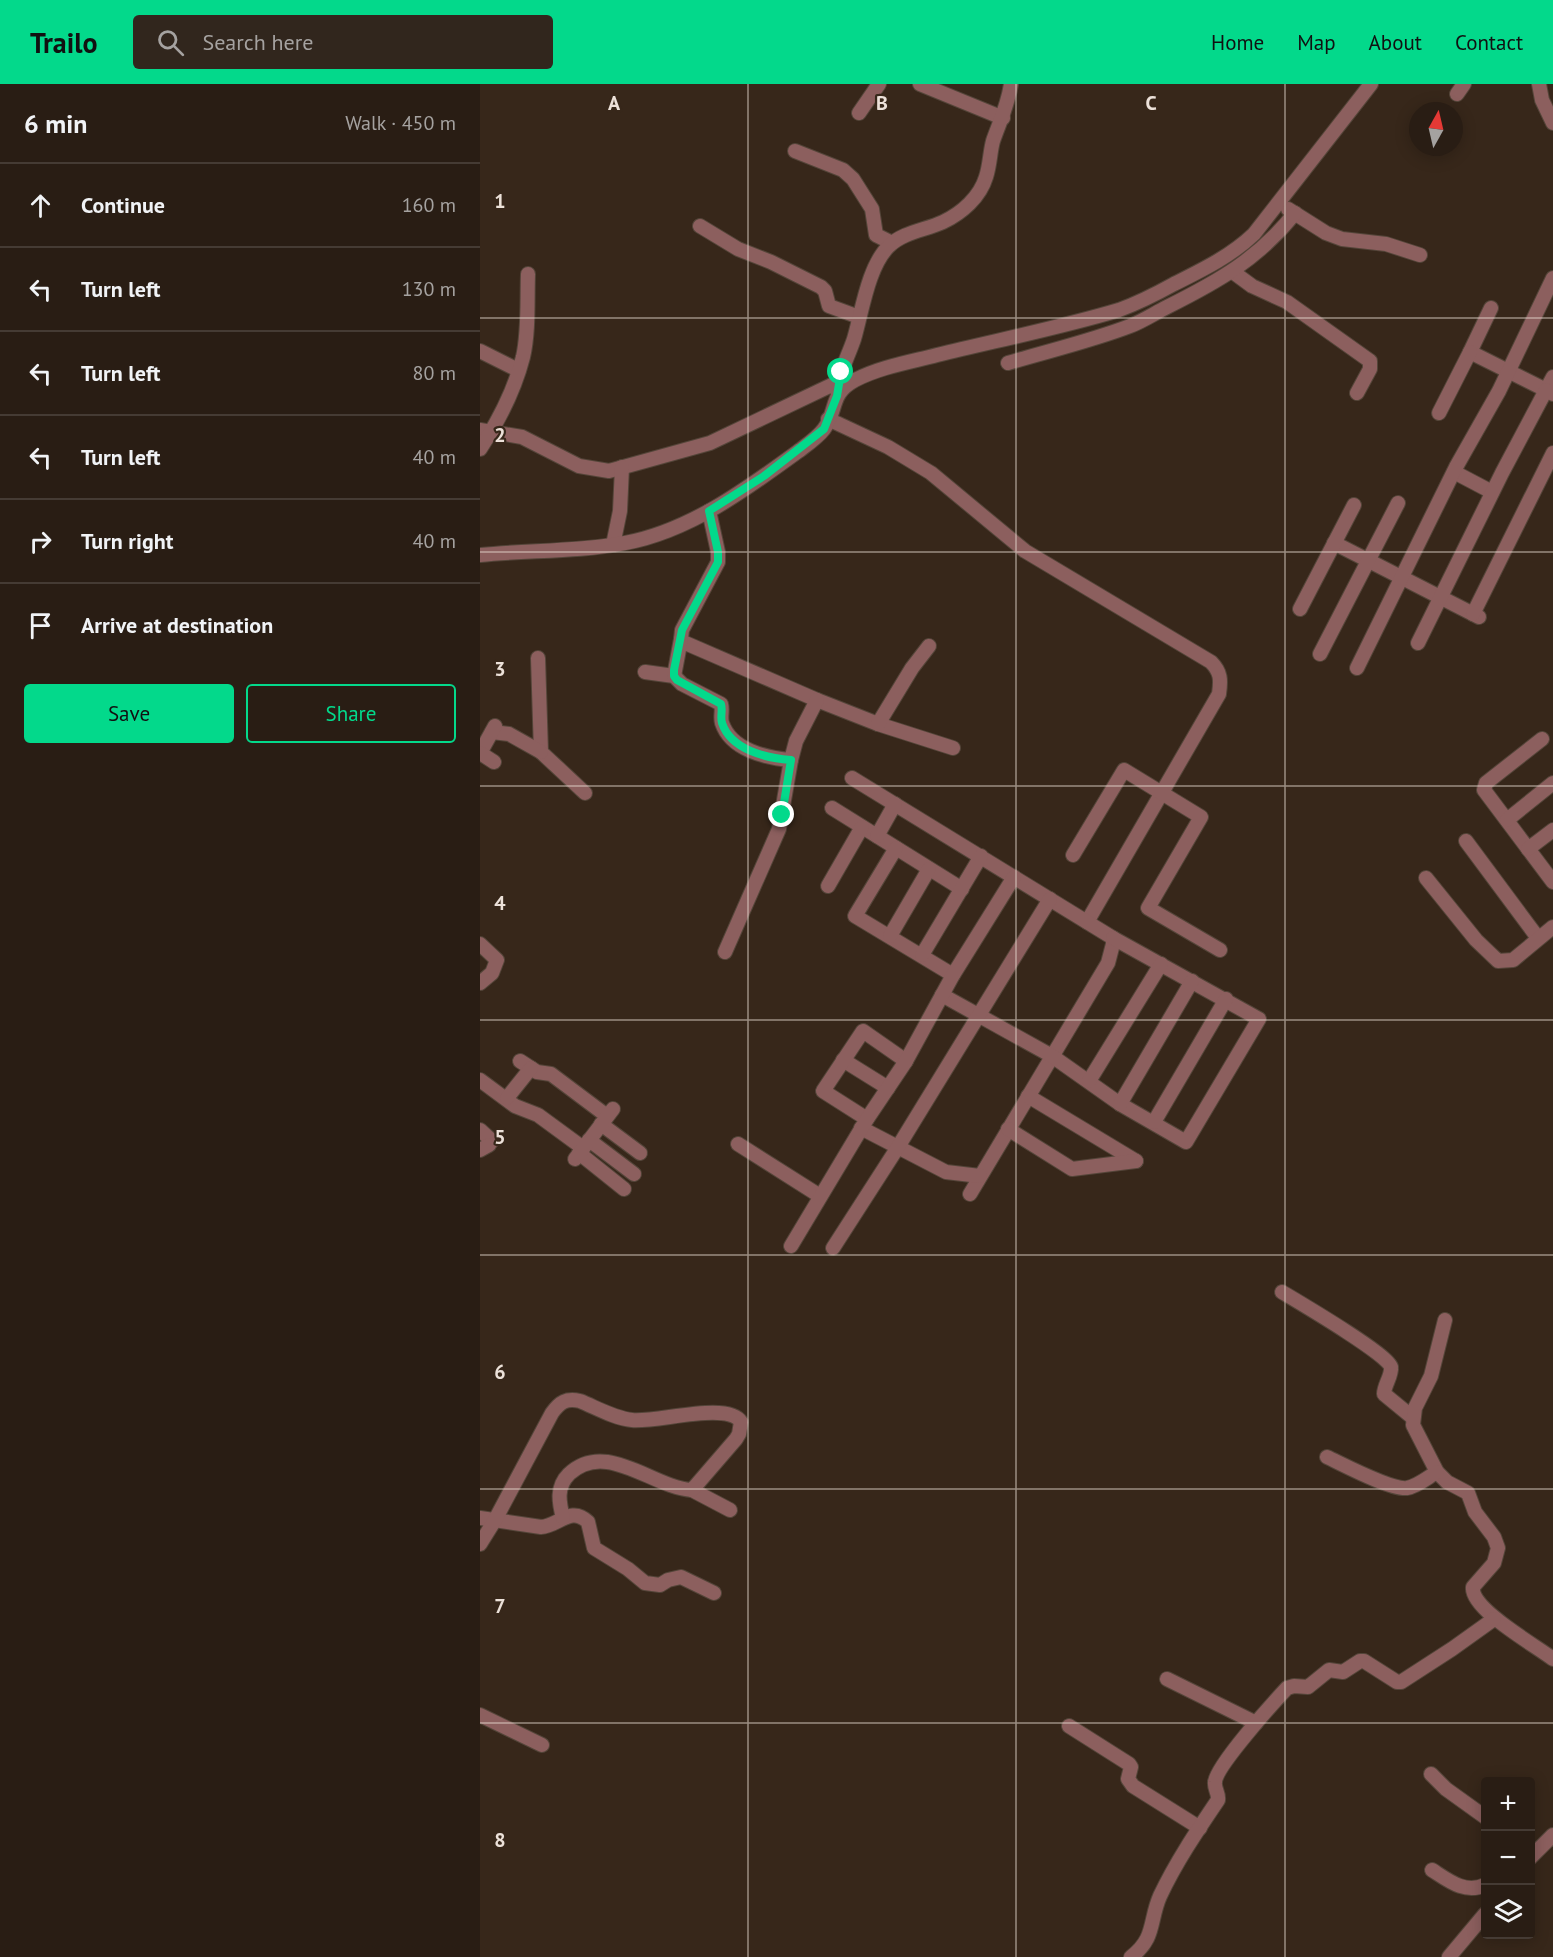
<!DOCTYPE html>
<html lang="en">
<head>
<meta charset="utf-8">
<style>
  body { margin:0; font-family:"PT Sans",sans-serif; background:#31261d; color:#f1f3f6 }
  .controls { position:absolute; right:18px; bottom:18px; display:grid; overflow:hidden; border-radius:6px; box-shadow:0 3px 15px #0003 }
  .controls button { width:54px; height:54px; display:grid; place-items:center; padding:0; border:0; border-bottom:2px solid #453b34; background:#291d14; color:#f1f3f6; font:30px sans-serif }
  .compass { position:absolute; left:929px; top:18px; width:54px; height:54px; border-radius:50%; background:#291d14; box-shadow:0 3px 15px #0003; rotate:8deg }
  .stop { position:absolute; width:18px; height:18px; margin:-14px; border:4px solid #03d98b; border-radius:50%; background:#fff }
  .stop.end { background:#03d98b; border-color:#fff; box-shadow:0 2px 6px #0008 }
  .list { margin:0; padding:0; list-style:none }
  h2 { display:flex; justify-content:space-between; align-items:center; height:78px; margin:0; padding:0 24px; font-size:26px }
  h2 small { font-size:20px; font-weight:400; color:#a5a2a0 }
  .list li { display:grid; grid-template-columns:39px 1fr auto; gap:18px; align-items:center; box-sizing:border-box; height:84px; padding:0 24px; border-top:2px solid #453b34 }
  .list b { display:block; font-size:22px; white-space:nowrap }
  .list em { font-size:20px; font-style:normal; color:#a5a2a0 }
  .actions { display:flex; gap:12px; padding:18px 24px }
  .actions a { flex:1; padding:14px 0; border:2px solid #03d98b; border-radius:6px; text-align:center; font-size:21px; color:#03d98b }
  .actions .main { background:#03d98b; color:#111 }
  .icon { flex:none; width:33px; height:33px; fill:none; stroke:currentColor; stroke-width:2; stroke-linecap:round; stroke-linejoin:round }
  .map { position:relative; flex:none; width:1073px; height:1873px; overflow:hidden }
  header { display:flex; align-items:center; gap:36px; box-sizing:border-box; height:84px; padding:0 30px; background:#03d98b; color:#111 }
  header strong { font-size:28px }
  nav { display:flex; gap:33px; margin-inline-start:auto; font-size:21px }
  .search { width:420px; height:54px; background:#31261d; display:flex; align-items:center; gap:15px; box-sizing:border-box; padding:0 21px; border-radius:6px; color:#a5a2a0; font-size:22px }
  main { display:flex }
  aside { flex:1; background:#291d14 }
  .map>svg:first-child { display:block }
</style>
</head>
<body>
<header>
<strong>Trailo</strong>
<div class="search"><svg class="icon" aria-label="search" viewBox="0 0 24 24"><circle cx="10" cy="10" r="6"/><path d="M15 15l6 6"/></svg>Search here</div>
<nav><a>Home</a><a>Map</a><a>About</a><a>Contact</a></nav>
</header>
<main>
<aside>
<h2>6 min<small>Walk · 450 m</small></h2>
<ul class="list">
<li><svg class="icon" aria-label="ahead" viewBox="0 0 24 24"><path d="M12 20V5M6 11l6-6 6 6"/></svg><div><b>Continue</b></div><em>160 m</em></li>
<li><svg class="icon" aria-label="left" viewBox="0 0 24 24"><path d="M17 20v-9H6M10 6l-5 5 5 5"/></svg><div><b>Turn left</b></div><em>130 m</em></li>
<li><svg class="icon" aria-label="left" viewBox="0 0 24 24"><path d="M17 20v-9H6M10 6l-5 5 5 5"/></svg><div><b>Turn left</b></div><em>80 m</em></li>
<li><svg class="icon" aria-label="left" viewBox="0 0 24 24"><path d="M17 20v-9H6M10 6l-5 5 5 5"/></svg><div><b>Turn left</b></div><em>40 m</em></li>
<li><svg class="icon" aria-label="right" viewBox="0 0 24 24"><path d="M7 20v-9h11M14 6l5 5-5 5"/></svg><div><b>Turn right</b></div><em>40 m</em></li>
<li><svg class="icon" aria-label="arrive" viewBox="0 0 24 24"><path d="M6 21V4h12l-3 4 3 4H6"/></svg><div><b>Arrive at destination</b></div></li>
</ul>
<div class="actions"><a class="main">Save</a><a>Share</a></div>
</aside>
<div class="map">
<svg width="1073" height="1873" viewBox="0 0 1073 1873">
  <rect width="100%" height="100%" fill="#37271a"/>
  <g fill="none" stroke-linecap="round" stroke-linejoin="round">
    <defs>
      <g id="minor">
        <polyline points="440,0 523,34"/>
        <polyline points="1059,0 1062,16 1073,39"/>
        <polyline points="977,10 984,0"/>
        <polyline points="379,29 399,0"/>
        <polyline points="315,67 363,86 373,95 392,125 396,151 412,159"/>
        <polyline points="808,125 846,149 862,155 906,160 940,171"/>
        <polyline points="220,142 258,165 291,178 341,203 345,207 349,222 379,233"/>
        <polyline points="753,188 772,202 807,218 890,277 890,285 877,309"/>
        <polyline points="1011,224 990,268 1066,306 1073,293"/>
        <polyline points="0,267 38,286"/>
        <path d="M 528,279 C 568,267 611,257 650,242 C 663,237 675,229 687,223 C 739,197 778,175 815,129"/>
        <path d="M 357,307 C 359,288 368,273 374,255 C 382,228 388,182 409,162 C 423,148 446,146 463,138 C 482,129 500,113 506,93 C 510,81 510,68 513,57 C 520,37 528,21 531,0"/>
        <polyline points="959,329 990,268"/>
        <path d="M 348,335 L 408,363 L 451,389 L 545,467 L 731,578 C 741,588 741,596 739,610 L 607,838"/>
        <polyline points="0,346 42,353 99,382 129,387 230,359 358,298"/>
        <path d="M 0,365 C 18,338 35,304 43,273 C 49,247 47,216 48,190"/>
        <polyline points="974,388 1012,408"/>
        <polyline points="229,427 238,468 238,478 202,546 201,555 203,558 337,616 398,640 473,664"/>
        <polyline points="854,459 999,533"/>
        <polyline points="133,461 140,427 142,383"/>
        <path d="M 0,471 C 48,466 97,468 145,459 C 210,447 268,404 320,366 C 328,360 338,353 344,345 C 358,326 349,310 375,296 C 400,283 430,278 457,271 C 518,256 579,244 639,226 C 658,219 676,210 694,200 C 722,186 751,172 774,150 L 891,0"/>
        <polyline points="820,525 874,421"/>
        <polyline points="993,530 1073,369"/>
        <polyline points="938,559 1022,389 1066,306 1073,310"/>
        <polyline points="840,570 918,419"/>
        <polyline points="58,574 61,668 105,709"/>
        <polyline points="877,584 976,383 1019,307 1073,194"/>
        <path d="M 165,588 L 194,592 L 202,600 L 241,620 C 243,627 240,632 242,639 C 251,666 286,674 311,676"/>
        <polyline points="194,592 201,555"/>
        <polyline points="398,640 432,584 449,562"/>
        <polyline points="12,648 29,650 61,668"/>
        <polyline points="1062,655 1006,699 1004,706 1073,798"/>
        <polyline points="0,669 15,642"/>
        <polyline points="0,669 14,678"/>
        <polyline points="372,694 633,854 633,860 628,879 490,1110"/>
        <polyline points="352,724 482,805"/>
        <polyline points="1027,736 1073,699"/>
        <polyline points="397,752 415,720"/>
        <polyline points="986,757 1058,854"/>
        <polyline points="416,764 375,832 473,891"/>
        <polyline points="1048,765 1073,746"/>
        <polyline points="593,771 644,686 721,733 668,824 740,866"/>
        <polyline points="946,794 996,856 1018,877 1033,876 1073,843"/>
        <polyline points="348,802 382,743"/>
        <polyline points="410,852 449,785"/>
        <polyline points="0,860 17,876 12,889 0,899"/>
        <polyline points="245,868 299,745 311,676 316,657 337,616"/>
        <polyline points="442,871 501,772"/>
        <polyline points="462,911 572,972 640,1020 706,1058 779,935 633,854"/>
        <polyline points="363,976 408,1004"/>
        <polyline points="40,977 57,988 71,990 127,1032"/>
        <polyline points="0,996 35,1022 58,1031 103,1064"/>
        <polyline points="609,997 681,880"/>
        <polyline points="548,1012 656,1077"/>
        <polyline points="27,1014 51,984"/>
        <polyline points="640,1020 712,897"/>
        <polyline points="387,1035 343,1007 383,947 426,977"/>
        <polyline points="674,1038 746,915"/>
        <polyline points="121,1040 160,1069"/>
        <polyline points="381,1044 466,1088 500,1092"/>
        <polyline points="528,1045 592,1085 656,1077"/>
        <polyline points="0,1046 12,1057"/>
        <polyline points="109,1056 154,1090"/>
        <polyline points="258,1060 340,1112"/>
        <polyline points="0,1066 9,1061"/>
        <polyline points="99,1069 144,1105"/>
        <polyline points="95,1075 133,1025"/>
        <polyline points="311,1162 387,1035 426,977 473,891 534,793"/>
        <polyline points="353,1164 418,1063 570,815"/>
        <path d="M 802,1208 C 817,1217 909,1271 911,1283 C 912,1292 904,1301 904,1310 L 932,1333"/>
        <path d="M 965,1236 L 951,1292 L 935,1324 L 933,1341 L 957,1388 L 967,1398 L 988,1409 L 995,1428 L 1014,1453 L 1018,1464 L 1014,1479 L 993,1503 C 990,1525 1055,1561 1073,1575"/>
        <path d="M 847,1373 C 864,1381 911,1406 927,1404 C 938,1402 948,1393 957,1388"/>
        <polyline points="212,1406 250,1426"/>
        <path d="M 0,1434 L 61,1443 C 79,1442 91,1421 108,1438 L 114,1464 L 148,1485 L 165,1499 L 180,1501 L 188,1496 L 201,1493 L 234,1509"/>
        <path d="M 0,1460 L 15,1436 L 72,1329 C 80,1318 86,1314 100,1317 C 117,1324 134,1334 152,1336 C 176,1339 248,1317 261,1338 L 259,1350 L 256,1355 L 212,1406 C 173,1404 126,1355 89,1390 C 76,1403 79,1418 83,1434"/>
        <polyline points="687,1595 776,1639"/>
        <polyline points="0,1631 62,1661"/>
        <polyline points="589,1642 649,1680 651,1683 648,1695 653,1702 720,1744"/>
        <polyline points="951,1690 966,1705 1005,1733"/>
        <polyline points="1050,1774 1073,1751"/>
        <path d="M 952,1786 C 969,1797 985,1810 1005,1801"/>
        <path d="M 651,1873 C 676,1854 669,1837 680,1812 C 696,1778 717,1747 738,1716 C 739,1709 734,1705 735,1698 C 736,1682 794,1618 807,1604 L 814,1602 L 828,1603 L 849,1586 L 863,1588 L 880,1577 L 884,1577 L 917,1598 L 921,1598 L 972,1565 L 1014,1535"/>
        <polyline points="969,1873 1005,1830"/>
      </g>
    </defs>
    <use href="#minor" stroke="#544539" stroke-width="16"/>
    <use href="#minor" stroke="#8c5f5e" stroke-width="14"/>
  </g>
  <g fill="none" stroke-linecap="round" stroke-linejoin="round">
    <path stroke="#03d98b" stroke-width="8" d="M 302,731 L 311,676 C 286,674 251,666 242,639 C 240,632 243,627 241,620 L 197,596 L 194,592 L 194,586 L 202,546 L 238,478 L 238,468 L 229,427 L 284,392 L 344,345 L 357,312 L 361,288"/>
  </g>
  <path fill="none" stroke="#ece1d9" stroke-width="1.5" stroke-opacity="0.55" d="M 268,0 L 268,1873M 536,0 L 536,1873M 805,0 L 805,1873M 0,234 L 1073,234M 0,468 L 1073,468M 0,702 L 1073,702M 0,936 L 1073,936M 0,1171 L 1073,1171M 0,1405 L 1073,1405M 0,1639 L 1073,1639"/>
  <g font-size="20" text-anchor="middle" font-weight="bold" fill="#ece1d9" stroke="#37271a" stroke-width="4.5" stroke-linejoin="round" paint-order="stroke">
    <text x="134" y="26">A</text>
    <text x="402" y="26">B</text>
    <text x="671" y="26">C</text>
    <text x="20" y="124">1</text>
    <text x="20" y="358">2</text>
    <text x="20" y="592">3</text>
    <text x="20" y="826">4</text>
    <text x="20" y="1060">5</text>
    <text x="20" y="1295">6</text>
    <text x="20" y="1529">7</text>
    <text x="20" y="1763">8</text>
  </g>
</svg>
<div class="controls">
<button>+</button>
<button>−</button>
<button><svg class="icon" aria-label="layers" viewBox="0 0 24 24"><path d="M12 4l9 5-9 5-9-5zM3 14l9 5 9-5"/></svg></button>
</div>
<svg class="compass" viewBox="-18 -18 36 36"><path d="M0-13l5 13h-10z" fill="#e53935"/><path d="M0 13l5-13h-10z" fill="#a5a2a0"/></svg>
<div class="stop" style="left:361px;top:288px"></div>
<div class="stop end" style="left:302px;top:731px"></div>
</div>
</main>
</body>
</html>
